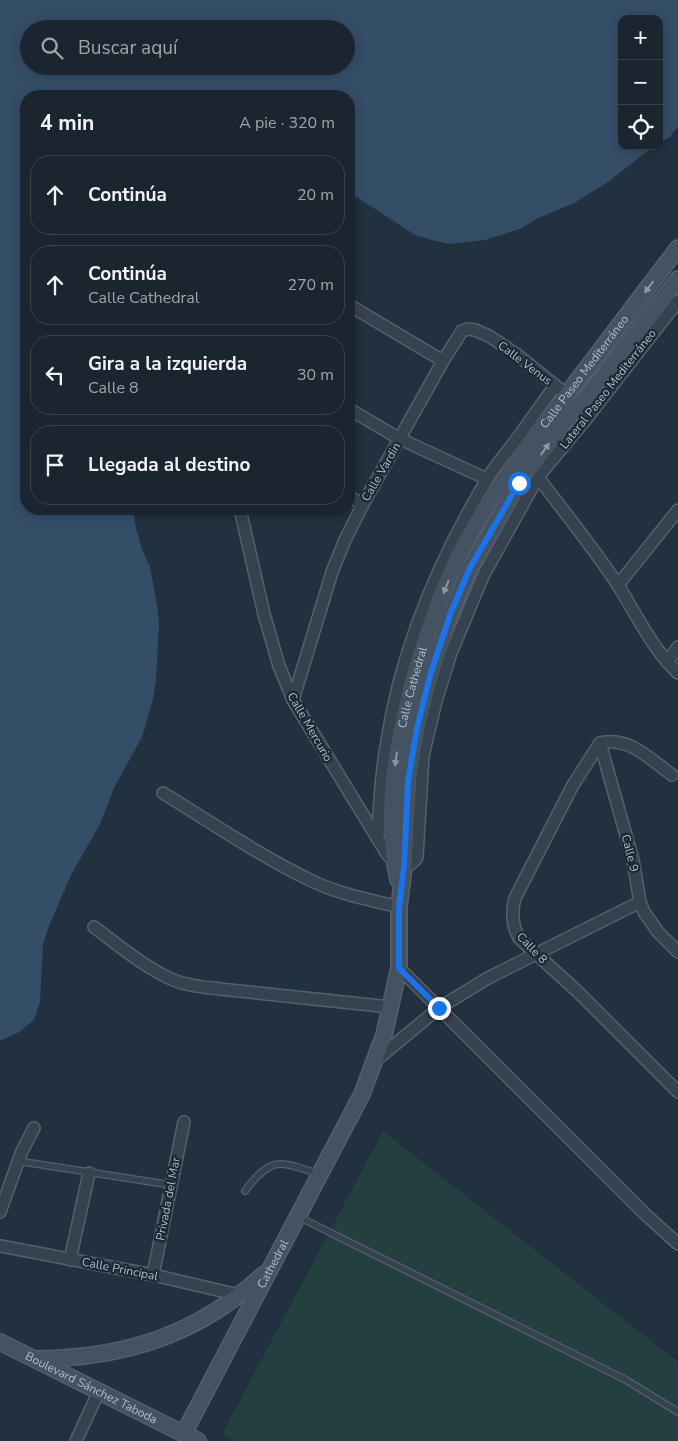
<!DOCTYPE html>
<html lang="es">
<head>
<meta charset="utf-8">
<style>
  body { margin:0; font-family:"Nunito Sans",sans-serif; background:#27313b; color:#f1f3f6 }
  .controls { position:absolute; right:15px; top:15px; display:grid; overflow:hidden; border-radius:10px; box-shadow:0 2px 12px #0003 }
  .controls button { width:45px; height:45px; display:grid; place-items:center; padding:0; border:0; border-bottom:1px solid #38424b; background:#1a252f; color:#f1f3f6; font:25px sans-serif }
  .stop { position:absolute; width:15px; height:15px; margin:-11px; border:4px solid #1a73e8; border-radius:50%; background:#fff }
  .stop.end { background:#1a73e8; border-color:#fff; box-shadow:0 1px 5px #0008 }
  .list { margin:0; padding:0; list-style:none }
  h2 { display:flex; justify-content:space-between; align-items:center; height:65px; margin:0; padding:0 20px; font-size:21px }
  h2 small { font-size:16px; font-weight:400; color:#9fa5aa }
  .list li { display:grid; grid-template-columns:32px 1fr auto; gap:15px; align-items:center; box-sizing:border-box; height:80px; margin:0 10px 10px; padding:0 10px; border:1px solid #38424b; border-radius:20px }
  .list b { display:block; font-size:19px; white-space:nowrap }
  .list p { margin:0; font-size:16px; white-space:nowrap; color:#9fa5aa }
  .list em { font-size:16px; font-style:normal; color:#9fa5aa }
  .icon { flex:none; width:28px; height:28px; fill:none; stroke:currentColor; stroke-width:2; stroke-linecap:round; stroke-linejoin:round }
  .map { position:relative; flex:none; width:678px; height:1441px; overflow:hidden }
  .search { position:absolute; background:#1a252f; box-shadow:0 2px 12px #0003; left:20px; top:20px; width:335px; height:55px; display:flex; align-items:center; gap:12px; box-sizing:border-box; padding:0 18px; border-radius:28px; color:#9fa5aa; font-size:19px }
  .panel { position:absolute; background:#1a252f; box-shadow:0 2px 12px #0003; left:20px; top:90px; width:335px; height:425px; border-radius:20px }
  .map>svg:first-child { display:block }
</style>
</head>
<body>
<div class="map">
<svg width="678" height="1441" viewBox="0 0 678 1441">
  <rect width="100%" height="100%" fill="#22313f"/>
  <polygon fill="#243f40" points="383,1131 678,1362 678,1441 235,1441 222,1434"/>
  <path fill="#354e67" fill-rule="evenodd" d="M 0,0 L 678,0 L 678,126 L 670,137 L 659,143 L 659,19 L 622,19 L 622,146 L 654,146 L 608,182 L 574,203 L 538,218 L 522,228 L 485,240 L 449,244 L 432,240 L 415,235 L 349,192 L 349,96 L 26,96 L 26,509 L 133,509 L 136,528 L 142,549 L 150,567 L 157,605 L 159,624 L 156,680 L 153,699 L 142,737 L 114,788 L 101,822 L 71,875 L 49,926 L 43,944 L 40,1002 L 34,1020 L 19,1032 L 0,1041 ZM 29,29 L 346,29 L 346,66 L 29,66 Z"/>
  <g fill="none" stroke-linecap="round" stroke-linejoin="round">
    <defs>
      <g id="lane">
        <polyline points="18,1161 171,1185"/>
        <path d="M 245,1191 C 273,1154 279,1162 320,1174"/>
        <polyline points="299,1217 626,1380 678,1412"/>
      </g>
      <g id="street">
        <polyline points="349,305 443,361"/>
        <polyline points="349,409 400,439 487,479"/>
        <path d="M 534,472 C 562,509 592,546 618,585 C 636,614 653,650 678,673"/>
        <polyline points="349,497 363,504"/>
        <path d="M 240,509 L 264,614 L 279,666 L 293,700 L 387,854 L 394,862 L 404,867 C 410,865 414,863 417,857 L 423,756 L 436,701 L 451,653 L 483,576 L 538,477 L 590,414 L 678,301"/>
        <polyline points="618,585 678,510"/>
        <polyline points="667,662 678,647"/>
        <polyline points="293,700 332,572 345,540 363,504 443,361 462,331 468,329 475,330 489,336 516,354 567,395"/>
        <path d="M 600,743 L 573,785 L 515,898 C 511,913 512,925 519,938 L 578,992 L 678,1092"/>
        <polyline points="600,743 633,860 640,902 644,912 658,932 678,952"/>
        <path d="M 600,743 C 629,736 650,759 672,775"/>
        <path d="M 163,793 C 212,823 260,856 312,881 C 339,894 370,900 399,907"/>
        <path d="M 378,839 C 379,806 381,774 387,741 C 401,650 439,560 486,481 C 493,468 504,456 513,444 C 527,425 541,405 555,386"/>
        <path d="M 94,927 C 118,945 143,966 171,979 C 186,986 204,987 220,989 L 390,1007"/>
        <polyline points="399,968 645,1214 678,1244"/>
        <polyline points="375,1061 439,1008 488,978 640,902"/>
        <polyline points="0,1212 22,1151 34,1128"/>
        <polyline points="0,1246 153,1275 239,1295"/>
        <polyline points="70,1260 89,1173"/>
        <polyline points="153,1275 184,1122"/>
        <polyline points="76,1441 99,1391"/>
      </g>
      <g id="secondary">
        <path id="s1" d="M 398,880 C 385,820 394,752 410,694 C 424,641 441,586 468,538 C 496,486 533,440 568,393 C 605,345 641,296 678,248"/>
        <path id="s2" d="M 0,1342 L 198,1441"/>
        <path d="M 36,1359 C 125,1358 197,1335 263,1275"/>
        <path id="s3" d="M 184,1433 L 362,1094 L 384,1035 L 399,968 L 399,907 L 404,867 L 408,781 L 417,728 L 431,672 L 451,612 L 470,568 L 519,483 L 563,424 L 603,377 L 678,279"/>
      </g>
    </defs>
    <use href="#lane" stroke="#54606d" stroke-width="8"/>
    <use href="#street" stroke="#54606d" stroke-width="14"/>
    <use href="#secondary" stroke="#54606d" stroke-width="18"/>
    <use href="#lane" stroke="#36424f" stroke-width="5.5"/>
    <use href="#street" stroke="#36424f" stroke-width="11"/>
    <use href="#secondary" stroke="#445262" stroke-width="15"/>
  </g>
  <defs><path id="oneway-solid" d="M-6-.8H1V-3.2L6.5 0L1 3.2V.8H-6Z" transform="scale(1.25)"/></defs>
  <g fill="#8c98a6">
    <use href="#oneway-solid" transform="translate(649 287) rotate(127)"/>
    <use href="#oneway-solid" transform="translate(545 449) rotate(-54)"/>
    <use href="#oneway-solid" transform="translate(446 587) rotate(112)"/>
    <use href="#oneway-solid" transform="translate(396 759) rotate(98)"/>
  </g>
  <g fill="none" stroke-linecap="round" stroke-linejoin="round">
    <polyline stroke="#1a73e8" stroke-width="6" points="439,1008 399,968 399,907 404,866 408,781 417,728 431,672 451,612 470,568 519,483"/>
  </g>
  <g text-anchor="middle" stroke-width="4.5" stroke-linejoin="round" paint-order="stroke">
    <g font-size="12" fill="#b2bdca" stroke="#1b2734">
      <text transform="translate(525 363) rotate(37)" y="4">Calle Venus</text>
      <text dy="4" stroke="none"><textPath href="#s1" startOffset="558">Calle Paseo Mediterráneo</textPath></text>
      <text transform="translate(608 389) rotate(-52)" y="4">Lateral Paseo Mediterráneo</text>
      <text transform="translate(381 472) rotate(-60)" y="4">Calle Vardin</text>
      <text dy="4" stroke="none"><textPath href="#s1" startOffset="195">Calle Cathedral</textPath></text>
      <text transform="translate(310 727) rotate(60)" y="4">Calle Mercurio</text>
      <text transform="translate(630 853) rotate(76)" y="4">Calle 9</text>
      <text transform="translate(532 948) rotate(46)" y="4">Calle 8</text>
      <text transform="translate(168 1199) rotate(-79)" y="4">Privada del Mar</text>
      <text dy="4" stroke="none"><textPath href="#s3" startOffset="191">Cathedral</textPath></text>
      <text transform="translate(120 1269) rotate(11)" y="4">Calle Principal</text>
      <text dy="4" stroke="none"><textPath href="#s2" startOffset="102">Boulevard Sánchez Taboda</textPath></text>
    </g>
  </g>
</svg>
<div class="controls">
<button>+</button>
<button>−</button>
<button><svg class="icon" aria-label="locate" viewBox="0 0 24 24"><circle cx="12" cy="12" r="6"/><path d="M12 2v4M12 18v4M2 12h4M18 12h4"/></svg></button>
</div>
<div class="stop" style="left:519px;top:483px"></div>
<div class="stop end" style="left:439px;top:1008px"></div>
<div class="search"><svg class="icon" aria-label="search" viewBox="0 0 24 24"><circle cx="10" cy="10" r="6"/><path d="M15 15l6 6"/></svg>Buscar aquí</div>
<section class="panel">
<h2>4 min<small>A pie · 320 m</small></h2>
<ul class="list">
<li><svg class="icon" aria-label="ahead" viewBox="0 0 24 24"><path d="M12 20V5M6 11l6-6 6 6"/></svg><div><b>Continúa</b></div><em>20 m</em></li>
<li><svg class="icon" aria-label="ahead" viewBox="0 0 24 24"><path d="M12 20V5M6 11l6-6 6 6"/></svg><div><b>Continúa</b><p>Calle Cathedral</p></div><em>270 m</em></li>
<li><svg class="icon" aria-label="left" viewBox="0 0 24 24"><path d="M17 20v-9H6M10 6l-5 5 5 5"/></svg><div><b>Gira a la izquierda</b><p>Calle 8</p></div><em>30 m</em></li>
<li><svg class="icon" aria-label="arrive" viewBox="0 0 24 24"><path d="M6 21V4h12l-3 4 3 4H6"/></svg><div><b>Llegada al destino</b></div></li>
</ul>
</section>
</div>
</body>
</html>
